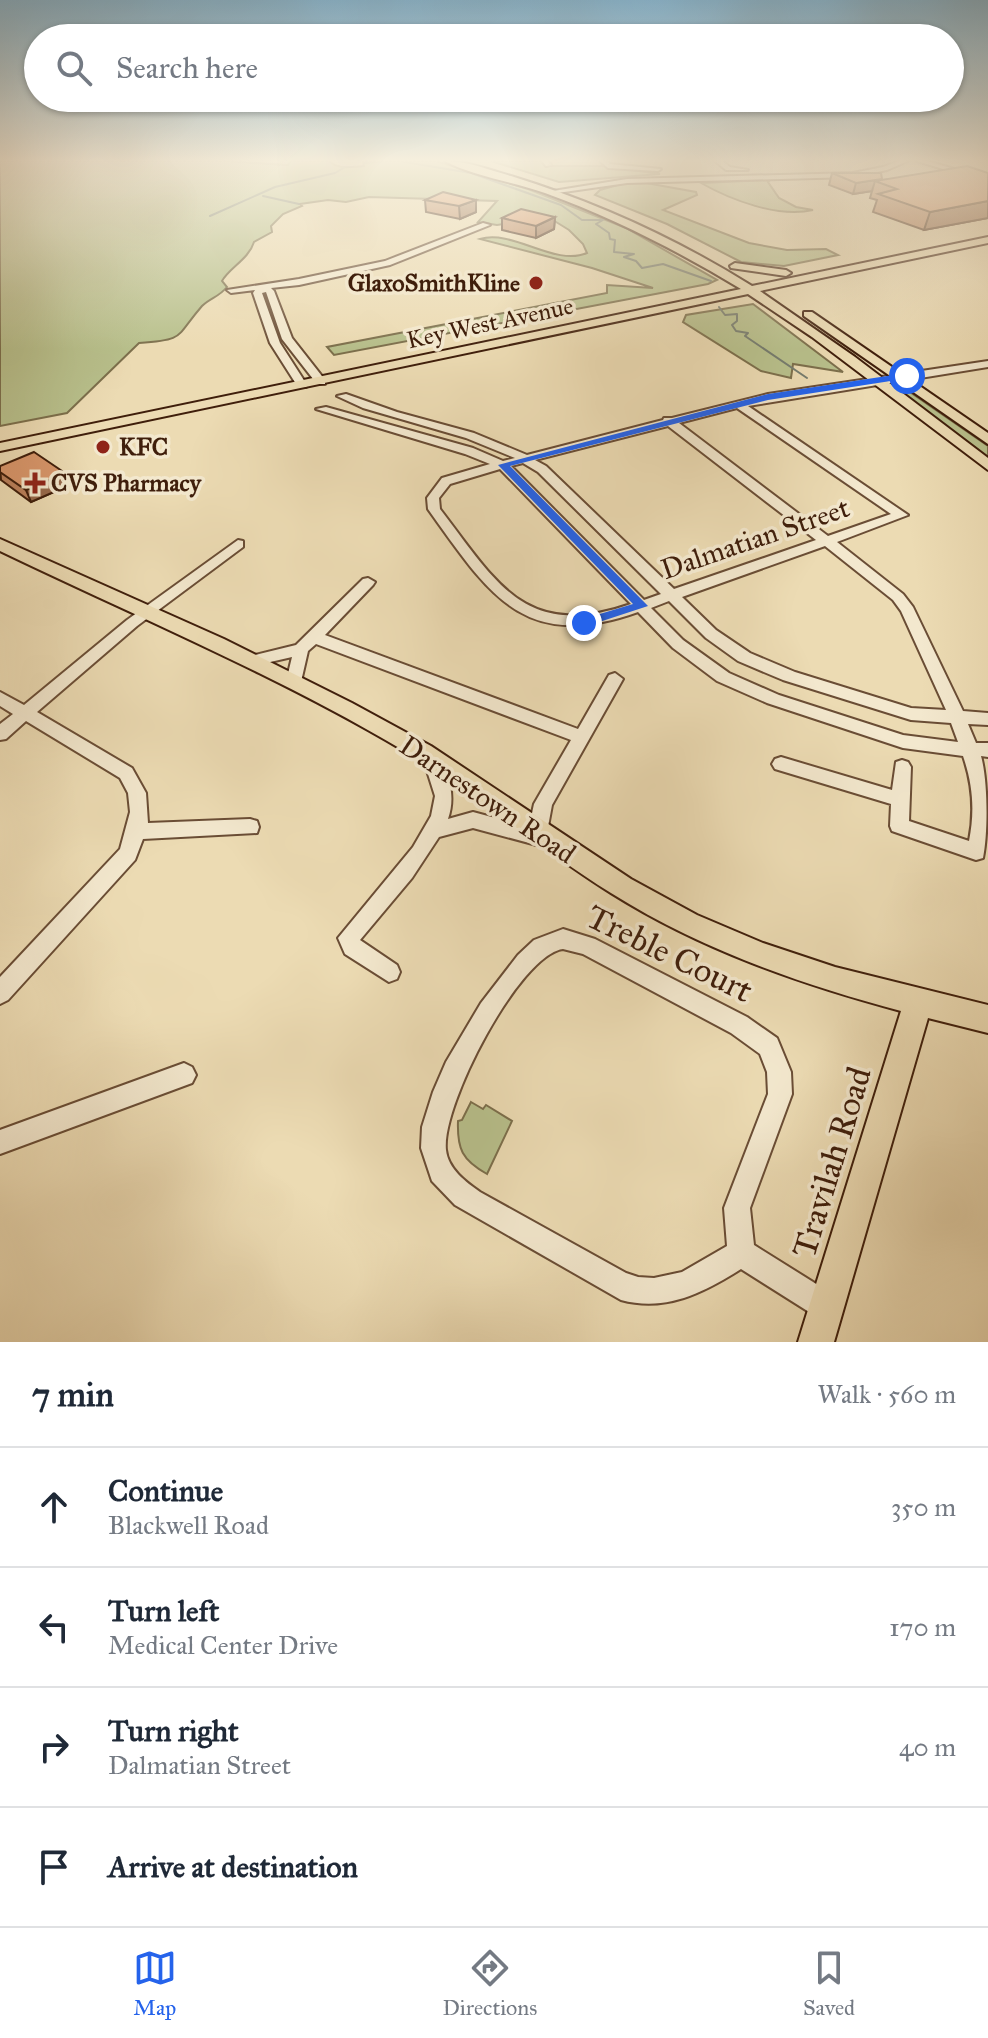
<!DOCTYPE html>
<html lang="en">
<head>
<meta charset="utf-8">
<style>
  body { margin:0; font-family:"IM FELL Great Primer",serif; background:#f6f6f7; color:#1f2937 }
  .stop { position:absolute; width:24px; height:24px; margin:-18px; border:6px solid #2563eb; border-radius:50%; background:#fff }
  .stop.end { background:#2563eb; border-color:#fff; box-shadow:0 2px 8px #0008 }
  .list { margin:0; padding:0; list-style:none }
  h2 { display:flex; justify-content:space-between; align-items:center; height:104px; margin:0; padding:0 32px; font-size:34px }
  h2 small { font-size:26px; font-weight:400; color:#747a83 }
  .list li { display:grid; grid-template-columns:52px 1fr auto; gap:24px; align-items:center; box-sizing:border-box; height:120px; padding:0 32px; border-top:2px solid #e0e1e3 }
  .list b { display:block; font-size:30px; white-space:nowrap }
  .list p { margin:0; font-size:26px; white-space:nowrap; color:#747a83 }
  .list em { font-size:26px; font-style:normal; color:#747a83 }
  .icon { flex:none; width:44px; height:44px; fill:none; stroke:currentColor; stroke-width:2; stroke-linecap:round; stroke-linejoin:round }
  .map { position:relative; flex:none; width:988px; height:1342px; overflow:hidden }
  .search { position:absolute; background:#fff; box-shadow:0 2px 6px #0004; left:24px; right:24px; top:24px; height:88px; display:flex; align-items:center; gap:20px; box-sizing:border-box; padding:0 28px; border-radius:44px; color:#747a83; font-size:30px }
  .sheet { height:584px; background:#fff }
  nav { display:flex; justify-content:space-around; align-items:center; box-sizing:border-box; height:112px; border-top:2px solid #e0e1e3; background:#fff; font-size:22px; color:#747a83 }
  nav a { display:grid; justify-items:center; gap:4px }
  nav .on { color:#2563eb }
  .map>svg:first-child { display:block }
</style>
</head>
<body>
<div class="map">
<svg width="988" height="1342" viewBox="0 0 988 1342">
  <rect width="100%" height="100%" fill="#ecdbb3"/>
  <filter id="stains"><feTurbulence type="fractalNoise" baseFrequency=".0025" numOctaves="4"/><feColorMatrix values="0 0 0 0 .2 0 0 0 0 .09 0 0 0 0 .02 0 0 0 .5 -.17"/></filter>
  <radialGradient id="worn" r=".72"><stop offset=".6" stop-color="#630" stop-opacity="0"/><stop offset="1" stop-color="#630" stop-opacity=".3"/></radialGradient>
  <g fill="#b8c08c" stroke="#7c6f4c" stroke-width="2">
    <path d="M 0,161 L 224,161 L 288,165 L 291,161 L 329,161 C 339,170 351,167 364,166 L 363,161 L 436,161 L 528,189 L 626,228 L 717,280 L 708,284 L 334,355 L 327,347 L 607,293 L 607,285 L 653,288 L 592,268 L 480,239 C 513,229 555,267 587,253 L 583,244 L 569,230 L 548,217 L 497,225 L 478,222 L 497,201 L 369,197 L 346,202 L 328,200 L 300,204 L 302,206 L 283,214 L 271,226 L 272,232 L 254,242 C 249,259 229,268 222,281 L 227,287 C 219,297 210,298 202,306 C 175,337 186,340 139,343 L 67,413 L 0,426 Z"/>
    <polygon points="491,161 542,161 545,166 604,166 660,174 559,182"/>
    <path d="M 770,180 L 768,182 L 779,198 L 796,207 L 813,210 C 778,218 731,200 701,183 Z"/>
    <polygon points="625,183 646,183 696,192 697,195 663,210 749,243 787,250 826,249 838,255 784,266 741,262 667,224 595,195 600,190"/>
    <polygon points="753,304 843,372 793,364 791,378 761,371 683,322 686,315"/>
    <polygon points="904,388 988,446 988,462 893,389"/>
    <path d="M 471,1102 L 483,1109 L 486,1105 L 512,1121 L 487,1174 C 462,1160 457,1149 458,1121 L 462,1120 Z"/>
  </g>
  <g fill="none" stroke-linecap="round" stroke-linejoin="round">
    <g stroke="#757c6f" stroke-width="2">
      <polyline points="399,161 471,173 561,205 582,220 603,220 596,224 609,233 610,239 615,240 614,252 634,254 624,257 636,261 642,268 663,264 711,281"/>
      <polyline points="365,163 389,161"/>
      <polyline points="263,196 299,204"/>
      <polyline points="210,216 275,187 335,173 345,167"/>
      <polyline points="719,307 725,315 737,314 737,321 732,325 736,331 748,333 745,336 807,378"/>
    </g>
    <defs>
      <g id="minor">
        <polygon points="542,161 548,161 551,165 546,166"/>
        <polygon points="600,161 607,161 610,164 661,169 658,171 608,168"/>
        <polygon points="715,161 722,161 730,167 748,170 726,170"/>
        <polygon points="899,161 908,161 887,170 853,177 627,183 550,194 547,192 627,179 853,173 883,167"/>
        <polygon points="917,161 927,161 988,179 988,183"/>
        <polygon points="483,223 490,225 390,265 299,285 271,288 274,291 292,338 325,380 325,384 317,384 282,339 266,292 262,293 280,343 307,385 306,387 298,387 270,343 253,293 255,290 231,293 227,290 299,279 385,261"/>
        <path d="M 988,361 L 988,367 L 748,406 L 908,515 L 837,542 L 903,594 L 913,607 L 963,711 L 988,713 L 988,725 L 968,724 L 976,743 L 988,743 L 988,757 L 981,756 C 988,781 988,834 983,858 L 976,860 L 892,831 L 890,826 L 891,804 L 775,769 L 772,764 L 775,759 L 781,757 L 892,790 L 896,762 L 902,760 L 908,762 L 911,767 L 909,821 L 969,841 C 975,811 973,785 963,756 L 903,748 L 767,703 L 717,681 L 673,648 L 638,612 C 523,653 489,594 428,509 L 427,498 L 442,478 L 490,464 L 465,454 L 316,409 L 326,407 L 473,448 L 503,461 L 515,458 L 466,438 L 363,408 L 337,396 L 346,394 L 397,412 L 474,433 L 527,455 L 663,420 L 664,418 L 672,418 L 768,394 ZM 737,408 L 891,514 L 828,536 L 679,423 ZM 668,426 L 816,540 L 674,589 L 546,466 L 535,460 ZM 523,463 L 538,472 L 661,594 L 644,600 L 511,466 ZM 500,469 L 631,604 C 525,641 497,583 440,509 L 439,498 L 450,484 ZM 825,546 L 893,600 L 901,611 L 946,710 L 911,708 L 795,672 L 750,653 L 716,630 L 682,597 ZM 669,601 L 706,638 L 738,661 L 783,680 L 911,720 L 951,723 L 958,742 L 903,735 L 779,695 L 729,673 L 683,640 L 651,608 Z"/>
        <polygon points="238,540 243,541 243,547 137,626 37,712 132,768 146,793 148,823 250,819 257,821 259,827 257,833 143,839 135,860 8,1000 0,1004 0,977 120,849 130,812 128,793 120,778 26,721 6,739 0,740 0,724 13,714 0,706 0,692 24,705 127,620"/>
        <path d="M 368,578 L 375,582 L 373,585 L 325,635 L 578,729 L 609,675 L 615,673 L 623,679 L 552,805 L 547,832 L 554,839 L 551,845 L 544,847 L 473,828 L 439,837 L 412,878 L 360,940 L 397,965 L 400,972 L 397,979 L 389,982 L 345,954 L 338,938 L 413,847 L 431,816 L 435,796 L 423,758 L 426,753 L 438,753 C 449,775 456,796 448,819 L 473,812 L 529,827 L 534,804 L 571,740 L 316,644 L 308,651 L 300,686 L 288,686 L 286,682 L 292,657 L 253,666 L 247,665 L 245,661 L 247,657 L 296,645 L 363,579 Z"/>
        <path d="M 563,929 L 595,939 L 747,1017 L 777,1038 L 791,1072 L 792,1094 L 750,1208 L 754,1245 L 837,1297 L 841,1307 L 837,1317 L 827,1321 L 817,1317 L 741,1269 C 703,1293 666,1312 621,1300 L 455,1205 L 432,1181 L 421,1148 L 422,1127 L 433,1092 L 446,1062 L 481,1003 L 518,955 L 534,940 ZM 563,949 L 583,954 L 731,1033 L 760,1054 L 767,1072 L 768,1094 L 724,1208 L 727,1246 L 682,1272 L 654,1278 L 638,1277 L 626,1273 L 480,1192 C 466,1182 448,1169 446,1150 C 441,1106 519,955 563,949 Z"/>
        <polygon points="184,1063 192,1067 196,1075 192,1083 0,1154 0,1130"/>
      </g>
      <g id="major">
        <path d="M 445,161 C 468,161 489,170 511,176 C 596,202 677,239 752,286 L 988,237 L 988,243 L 760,291 L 855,357 L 988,458 L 988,470 L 812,337 L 748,294 L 0,451 L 0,443 L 741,289 C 678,251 614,218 545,193 C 515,182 472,176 445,161 Z"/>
        <polygon points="735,263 786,270 791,273 786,276 731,268 730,266"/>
        <polygon points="804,312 812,312 988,433 988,444 804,316"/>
        <path d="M 0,539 L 224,639 L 352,703 L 431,746 L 631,879 L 697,915 L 763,943 L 835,967 L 988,1005 L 988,1033 L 928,1018 L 834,1342 L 798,1342 L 901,1011 C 800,984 700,949 611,893 C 539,848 474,792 401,749 C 272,673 135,616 0,551 Z"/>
      </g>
    </defs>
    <use href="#minor" stroke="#6a4d35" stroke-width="4"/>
    <use href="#major" stroke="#3f1e0b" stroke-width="4"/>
    <use href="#minor" fill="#f3e8ce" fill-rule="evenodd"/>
    <use href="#major" fill="#ecdbb3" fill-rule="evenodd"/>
  </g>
  <g fill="#ba815c" stroke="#3f1e0b" stroke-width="2">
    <polygon points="832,173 881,180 988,173 988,218 924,230 873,212 877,200 870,198 872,191 853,194 829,185"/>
    <polygon points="425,200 476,200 476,212 460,219 426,212"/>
    <polygon points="555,217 554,229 536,238 502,230 502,218"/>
    <polygon points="0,466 65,473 70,485 31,502 1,480"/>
  </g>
  <g fill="#97694b" stroke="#3f1e0b" stroke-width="2">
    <polygon points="882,179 875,181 872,191 853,194 856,183"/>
    <polygon points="476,200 476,212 460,219 459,206"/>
    <polygon points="988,201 988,218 924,230 930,212"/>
    <polygon points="555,217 554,229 536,238 536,226"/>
    <polygon points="65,473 70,485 31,502 26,490"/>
  </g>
  <g fill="#d8966b" stroke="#3f1e0b" stroke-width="2">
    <polygon points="967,166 988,173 988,201 930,212 878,194 897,189 875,181"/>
    <polygon points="832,173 881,173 882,179 856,183"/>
    <polygon points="443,192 476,200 459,206 425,200"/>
    <polygon points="521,209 555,217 536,226 502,218"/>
    <polygon points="34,452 65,473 26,490 0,472 0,466"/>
  </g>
  <linearGradient id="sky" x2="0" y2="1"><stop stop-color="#88b7d2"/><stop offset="0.46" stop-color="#f6efdd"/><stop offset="1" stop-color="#f6efdd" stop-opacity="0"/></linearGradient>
  <rect width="988" height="349" fill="url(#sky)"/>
  <polygon fill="#2563eb" points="907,373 910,378 768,400 510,466 648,606 584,627 580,625 580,620 633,604 498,465 768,394"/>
  <g fill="#8f2418" stroke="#f3e8ce" stroke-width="3">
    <circle cx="536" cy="283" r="8"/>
    <circle cx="103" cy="447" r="8"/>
    <path d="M31 471h8v8h8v8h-8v8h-8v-8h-8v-8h8z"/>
  </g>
  <g text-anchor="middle" stroke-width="7" stroke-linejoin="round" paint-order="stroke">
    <g font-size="24" font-weight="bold" fill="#3f1e0b" stroke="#f3e8ce" text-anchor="start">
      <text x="520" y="291" text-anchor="end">GlaxoSmithKline</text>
      <text x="119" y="455">KFC</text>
      <text x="51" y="491">CVS Pharmacy</text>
    </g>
    <g font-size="24" fill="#3f1e0b" stroke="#f3e8ce">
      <text transform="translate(490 323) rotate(-12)" y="8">Key West Avenue</text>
    </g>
    <g font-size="28" fill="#3f1e0b" stroke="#f3e8ce">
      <text transform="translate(755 538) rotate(-19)" y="10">Dalmatian Street</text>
      <text transform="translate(488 799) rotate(34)" y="10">Darnestown Road</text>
    </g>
    <g font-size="34" fill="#3f1e0b" stroke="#f3e8ce">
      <text transform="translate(670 953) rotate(26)" y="12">Treble Court</text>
      <text transform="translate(831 1162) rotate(-73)" y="12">Travilah Road</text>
    </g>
  </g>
  <rect width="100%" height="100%" filter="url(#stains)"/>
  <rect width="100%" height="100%" fill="url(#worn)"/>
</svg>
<div class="stop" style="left:907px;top:376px"></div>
<div class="stop end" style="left:584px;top:623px"></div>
<div class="search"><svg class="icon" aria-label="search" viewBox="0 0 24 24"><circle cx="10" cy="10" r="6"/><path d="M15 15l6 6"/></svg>Search here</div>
</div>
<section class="sheet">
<h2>7 min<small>Walk · 560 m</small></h2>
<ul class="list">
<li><svg class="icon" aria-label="ahead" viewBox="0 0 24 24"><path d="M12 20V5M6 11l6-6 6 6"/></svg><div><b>Continue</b><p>Blackwell Road</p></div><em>350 m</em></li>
<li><svg class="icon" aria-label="left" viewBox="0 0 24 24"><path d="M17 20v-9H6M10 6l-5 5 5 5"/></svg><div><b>Turn left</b><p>Medical Center Drive</p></div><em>170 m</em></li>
<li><svg class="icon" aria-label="right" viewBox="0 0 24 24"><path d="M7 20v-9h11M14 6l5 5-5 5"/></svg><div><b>Turn right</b><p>Dalmatian Street</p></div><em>40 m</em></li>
<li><svg class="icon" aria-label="arrive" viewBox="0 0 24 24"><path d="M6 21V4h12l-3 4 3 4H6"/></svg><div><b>Arrive at destination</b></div></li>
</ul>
</section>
<nav>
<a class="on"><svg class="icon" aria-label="map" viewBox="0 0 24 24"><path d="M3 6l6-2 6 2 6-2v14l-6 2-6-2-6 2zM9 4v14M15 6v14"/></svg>Map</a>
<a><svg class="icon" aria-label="directions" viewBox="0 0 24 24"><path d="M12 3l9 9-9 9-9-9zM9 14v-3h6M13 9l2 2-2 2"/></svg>Directions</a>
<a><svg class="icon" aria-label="saved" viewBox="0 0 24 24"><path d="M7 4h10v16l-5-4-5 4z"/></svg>Saved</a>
</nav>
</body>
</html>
